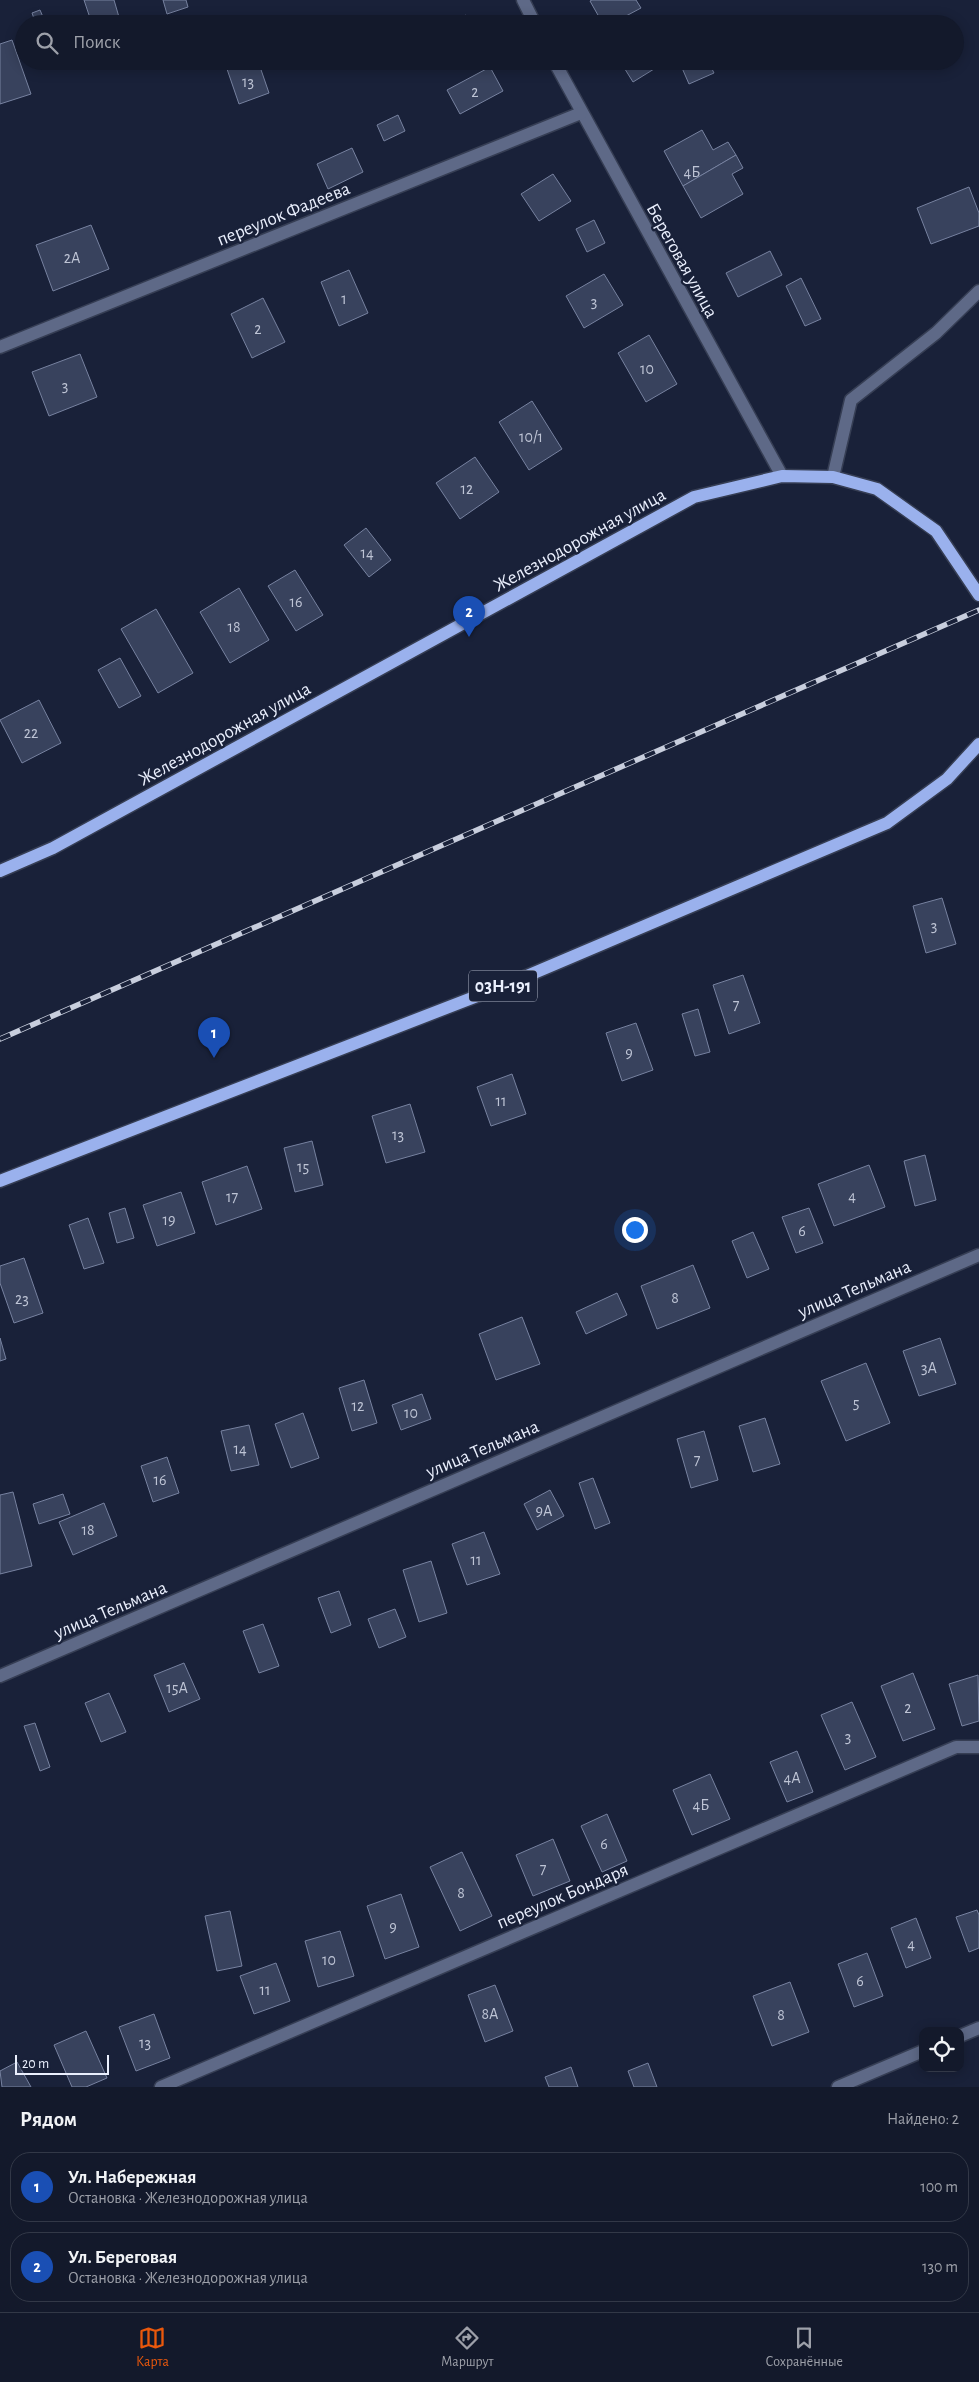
<!DOCTYPE html>
<html lang="ru">
<head>
<meta charset="utf-8">
<style>
  body { margin:0; font-family:"Alegreya Sans",sans-serif; background:#202637; color:#f1f3f6 }
  .controls { position:absolute; right:15px; bottom:15px; display:grid; overflow:hidden; border-radius:10px; box-shadow:0 2px 12px #0003 }
  .controls button { width:45px; height:45px; display:grid; place-items:center; padding:0; border:0; border-bottom:1px solid #323847; background:#13192b; color:#f1f3f6; font:25px sans-serif }
  .scale { position:absolute; left:15px; bottom:12px; width:94px; box-sizing:border-box; padding-left:5px; border:2px solid #eaeffd; border-top:0; font-size:14px; line-height:18px; white-space:nowrap; color:#eaeffd; -webkit-text-stroke:4px #192139; paint-order:stroke }
  .you { position:absolute; left:634px; top:1229px; width:18px; height:18px; margin:-12px; border:4px solid #fff; border-radius:50%; background:#1a73e8; box-shadow:0 0 0 8px #1a73e833 }
  .badge { display:grid; place-items:center; width:32px; height:32px; border-radius:50%; background:#ea580c; color:#fff; font-size:16px; font-weight:700 }
  .pin { position:absolute; translate:-50% -41px; filter:drop-shadow(0 1px 2px #0008) }
  .pin::after { content:''; position:absolute; top:26px; width:18px; height:15px; background:inherit; clip-path:polygon(0 0,100% 0,50% 100%) }
  .list { margin:0; padding:0; list-style:none }
  h2 { display:flex; justify-content:space-between; align-items:center; height:65px; margin:0; padding:0 20px; font-size:21px }
  h2 small { font-size:16px; font-weight:400; color:#9da0a9 }
  .list li { display:grid; grid-template-columns:32px 1fr auto; gap:15px; align-items:center; box-sizing:border-box; height:70px; margin:0 10px 10px; padding:0 10px; border:1px solid #323847; border-radius:20px }
  .list b { display:block; font-size:19px; white-space:nowrap }
  .list p { margin:0; font-size:16px; white-space:nowrap; color:#9da0a9 }
  .list em { font-size:16px; font-style:normal; color:#9da0a9 }
  .icon { flex:none; width:28px; height:28px; fill:none; stroke:currentColor; stroke-width:2; stroke-linecap:round; stroke-linejoin:round }
  .map { position:relative; flex:none; width:979px; height:2087px; overflow:hidden }
  .search { position:absolute; background:#13192b; box-shadow:0 2px 12px #0003; left:15px; right:15px; top:15px; height:55px; display:flex; align-items:center; gap:12px; box-sizing:border-box; padding:0 18px; border-radius:28px; color:#9da0a9; font-size:19px }
  .sheet { height:225px; background:#13192b }
  nav { display:flex; justify-content:space-around; align-items:center; box-sizing:border-box; height:70px; border-top:1px solid #323847; background:#13192b; font-size:14px; color:#9da0a9 }
  nav a { display:grid; justify-items:center; gap:2px }
  nav .on { color:#ea580c }
  .map>svg:first-child { display:block }
</style>
</head>
<body>
<div class="map">
<svg width="979" height="2087" viewBox="0 0 979 2087">
  <rect width="100%" height="100%" fill="#192139"/>
  <g fill="#38425d" stroke="#7782a0">
    <polygon points="84,0 114,0 121,24 92,24"/>
    <polygon points="163,0 186,0 188,7 167,14"/>
    <polygon points="592,0 636,0 641,8 611,24 603,24 590,1"/>
    <polygon points="40,10 46,24 36,24 32,13"/>
    <polygon points="466,15 470,24 450,24"/>
    <polygon points="12,40 31,94 0,104 0,44"/>
    <polygon points="248,61 258,61 269,93 239,104 227,69"/>
    <polygon points="631,61 667,61 633,82 623,66"/>
    <polygon points="679,61 708,61 714,73 689,84"/>
    <polygon points="490,67 503,91 460,114 447,90"/>
    <polygon points="398,115 405,131 384,141 377,125"/>
    <polygon points="702,130 713,150 728,142 736,155 683,186 664,151"/>
    <polygon points="352,148 363,172 328,189 317,164"/>
    <polygon points="736,155 743,168 732,174 743,194 701,218 683,186"/>
    <polygon points="553,174 571,201 539,221 521,194"/>
    <polygon points="969,187 979,213 979,226 931,244 917,208"/>
    <polygon points="594,220 605,243 587,252 576,229"/>
    <polygon points="91,225 109,269 53,291 36,245"/>
    <polygon points="770,251 782,275 738,297 726,273"/>
    <polygon points="349,270 368,313 339,326 321,282"/>
    <polygon points="604,274 623,305 584,328 566,296"/>
    <polygon points="801,278 821,319 805,326 786,286"/>
    <polygon points="263,298 285,342 252,358 231,314"/>
    <polygon points="649,335 677,384 646,402 618,353"/>
    <polygon points="80,354 97,397 49,416 32,372"/>
    <polygon points="532,401 562,449 529,470 499,422"/>
    <polygon points="475,457 499,492 460,519 436,483"/>
    <polygon points="366,528 391,560 369,577 344,545"/>
    <polygon points="295,570 323,615 296,631 268,586"/>
    <polygon points="239,588 269,640 230,663 200,612"/>
    <polygon points="156,609 193,673 158,693 121,629"/>
    <polygon points="120,658 141,696 119,708 98,670"/>
    <polygon points="39,700 61,743 22,763 0,720"/>
    <polygon points="942,898 956,944 926,953 913,906"/>
    <polygon points="743,975 760,1023 729,1034 713,985"/>
    <polygon points="698,1009 710,1052 695,1056 682,1014"/>
    <polygon points="636,1023 653,1070 622,1081 606,1033"/>
    <polygon points="512,1074 526,1114 491,1126 477,1087"/>
    <polygon points="410,1104 425,1152 386,1163 372,1116"/>
    <polygon points="312,1141 323,1185 295,1192 284,1148"/>
    <polygon points="925,1155 936,1200 915,1206 904,1161"/>
    <polygon points="869,1165 885,1207 834,1226 818,1184"/>
    <polygon points="247,1166 262,1209 216,1225 202,1182"/>
    <polygon points="181,1192 195,1233 157,1246 143,1205"/>
    <polygon points="125,1208 134,1238 117,1243 109,1213"/>
    <polygon points="809,1208 823,1243 796,1253 782,1217"/>
    <polygon points="88,1218 104,1263 84,1269 69,1225"/>
    <polygon points="753,1232 769,1269 747,1278 732,1241"/>
    <polygon points="24,1258 43,1313 14,1323 0,1283 0,1266"/>
    <polygon points="693,1265 710,1308 657,1329 641,1286"/>
    <polygon points="617,1293 627,1315 586,1334 576,1312"/>
    <polygon points="522,1317 540,1364 496,1380 479,1334"/>
    <polygon points="0,1338 6,1359 0,1361"/>
    <polygon points="940,1338 956,1384 919,1396 903,1351"/>
    <polygon points="866,1363 890,1423 846,1441 821,1381"/>
    <polygon points="364,1380 377,1423 352,1431 339,1388"/>
    <polygon points="422,1394 431,1419 401,1430 392,1405"/>
    <polygon points="303,1413 319,1458 291,1468 275,1424"/>
    <polygon points="765,1418 780,1464 753,1472 739,1426"/>
    <polygon points="249,1425 259,1465 231,1471 221,1431"/>
    <polygon points="704,1431 718,1480 691,1488 677,1439"/>
    <polygon points="167,1457 179,1493 153,1502 141,1466"/>
    <polygon points="593,1478 610,1523 595,1529 579,1483"/>
    <polygon points="550,1490 564,1516 537,1530 524,1504"/>
    <polygon points="13,1492 32,1566 0,1574 0,1495"/>
    <polygon points="63,1494 70,1514 39,1524 33,1504"/>
    <polygon points="104,1503 117,1536 73,1555 59,1522"/>
    <polygon points="484,1532 500,1574 467,1585 452,1544"/>
    <polygon points="431,1561 447,1613 419,1622 403,1570"/>
    <polygon points="339,1591 351,1625 331,1633 318,1598"/>
    <polygon points="395,1609 406,1637 379,1648 368,1619"/>
    <polygon points="263,1624 279,1666 259,1673 243,1631"/>
    <polygon points="184,1663 200,1699 169,1712 154,1675"/>
    <polygon points="913,1673 935,1729 903,1741 881,1686"/>
    <polygon points="978,1675 979,1721 962,1726 949,1684"/>
    <polygon points="109,1693 126,1732 101,1742 85,1703"/>
    <polygon points="852,1702 876,1757 845,1770 821,1715"/>
    <polygon points="35,1723 50,1767 40,1771 24,1726"/>
    <polygon points="797,1751 813,1792 787,1802 770,1762"/>
    <polygon points="710,1774 730,1819 692,1835 673,1790"/>
    <polygon points="607,1814 627,1861 602,1872 581,1826"/>
    <polygon points="553,1839 570,1881 533,1896 516,1855"/>
    <polygon points="462,1852 492,1916 460,1931 430,1867"/>
    <polygon points="401,1894 419,1947 385,1959 367,1906"/>
    <polygon points="977,1910 979,1915 979,1948 969,1952 956,1917"/>
    <polygon points="230,1911 242,1966 217,1971 205,1916"/>
    <polygon points="916,1918 931,1958 906,1968 891,1928"/>
    <polygon points="340,1931 354,1976 318,1987 305,1941"/>
    <polygon points="867,1953 883,1996 854,2007 838,1964"/>
    <polygon points="276,1963 290,2001 254,2014 240,1976"/>
    <polygon points="790,1982 809,2032 772,2046 753,1996"/>
    <polygon points="495,1985 513,2031 485,2042 468,1995"/>
    <polygon points="154,2014 170,2058 136,2071 119,2027"/>
    <polygon points="86,2031 107,2078 86,2087 72,2087 54,2045"/>
    <polygon points="17,2062 31,2087 2,2087 0,2071"/>
    <polygon points="648,2063 657,2087 634,2087 628,2071"/>
    <polygon points="571,2067 578,2087 549,2087 545,2077"/>
  </g>
  <g fill="none" stroke-linecap="round" stroke-linejoin="round">
    <defs>
      <g id="minor">
        <polyline points="523,0 535,24"/>
        <polyline points="554,61 782,476"/>
        <polyline points="0,347 581,113"/>
        <polyline points="833,477 851,400 936,333 979,291"/>
        <polyline points="0,1676 979,1255"/>
        <polyline points="960,2036 979,2028"/>
        <polyline points="161,2087 956,1747 979,1747"/>
        <polyline points="838,2087 923,2051"/>
      </g>
      <g id="major">
        <polyline points="0,871 53,848 694,497 782,476 833,477 877,489 936,531 979,595"/>
        <polyline points="0,1181 508,984 887,823 947,779 979,744"/>
      </g>
    </defs>
    <use href="#minor" stroke="#363e54" stroke-width="15"/>
    <use href="#major" stroke="#363e54" stroke-width="15"/>
    <use href="#minor" stroke="#5e6987" stroke-width="12"/>
    <use href="#major" stroke="#9ab1ed" stroke-width="12"/>
    <defs>
      <polyline id="rail" points="0,1039 979,610"/>
    </defs>
    <use href="#rail" stroke="#c8cedd" stroke-width="5.5"/>
    <use href="#rail" stroke="#192139" stroke-width="4" stroke-dasharray="11" stroke-linecap="butt"/>
  </g>
  <g text-anchor="middle" stroke-width="4.5" stroke-linejoin="round" paint-order="stroke">
    <g font-size="16" fill="#bec4d5">
      <text x="248" y="87">13</text>
      <text x="475" y="97">2</text>
      <text x="692" y="177">4Б</text>
      <text x="72" y="263">2А</text>
      <text x="344" y="304">1</text>
      <text x="594" y="307">3</text>
      <text x="258" y="334">2</text>
      <text x="647" y="374">10</text>
      <text x="65" y="391">3</text>
      <text x="531" y="442">10/1</text>
      <text x="467" y="494">12</text>
      <text x="367" y="558">14</text>
      <text x="296" y="607">16</text>
      <text x="234" y="632">18</text>
      <text x="31" y="738">22</text>
      <text x="934" y="931">3</text>
      <text x="736" y="1010">7</text>
      <text x="629" y="1058">9</text>
      <text x="501" y="1106">11</text>
      <text x="398" y="1140">13</text>
      <text x="303" y="1172">15</text>
      <text x="852" y="1201">4</text>
      <text x="232" y="1202">17</text>
      <text x="169" y="1225">19</text>
      <text x="802" y="1236">6</text>
      <text x="675" y="1303">8</text>
      <text x="22" y="1304">23</text>
      <text x="929" y="1373">3А</text>
      <text x="856" y="1408">5</text>
      <text x="358" y="1411">12</text>
      <text x="411" y="1418">10</text>
      <text x="240" y="1454">14</text>
      <text x="697" y="1465">7</text>
      <text x="160" y="1485">16</text>
      <text x="544" y="1516">9А</text>
      <text x="88" y="1535">18</text>
      <text x="476" y="1565">11</text>
      <text x="177" y="1693">15А</text>
      <text x="908" y="1713">2</text>
      <text x="848" y="1742">3</text>
      <text x="792" y="1783">4А</text>
      <text x="701" y="1810">4Б</text>
      <text x="604" y="1849">6</text>
      <text x="543" y="1874">7</text>
      <text x="461" y="1898">8</text>
      <text x="393" y="1932">9</text>
      <text x="911" y="1949">4</text>
      <text x="329" y="1965">10</text>
      <text x="860" y="1986">6</text>
      <text x="265" y="1995">11</text>
      <text x="490" y="2019">8А</text>
      <text x="781" y="2020">8</text>
      <text x="145" y="2048">13</text>
    </g>
    <rect fill="#192139" stroke="#abb1c2" stroke-width="1" x="469" y="970.5" width="68" height="31" rx="4"/>
    <g font-size="18" font-weight="bold" fill="#eaeffd">
      <text x="503" y="992">03Н-191</text>
    </g>
    <g font-size="19" fill="#eaeffd" stroke="#192139">
      <text transform="translate(283 213) rotate(-22)" y="7">переулок Фадеева</text>
      <text transform="translate(683 260) rotate(61)" y="7">Береговая улица</text>
      <text transform="translate(579 539) rotate(-29)" y="7">Железнодорожная улица</text>
      <text transform="translate(224 733) rotate(-29)" y="7">Железнодорожная улица</text>
      <text transform="translate(854 1288) rotate(-23)" y="7">улица Тельмана</text>
      <text transform="translate(482 1448) rotate(-23)" y="7">улица Тельмана</text>
      <text transform="translate(110 1609) rotate(-23)" y="7">улица Тельмана</text>
      <text transform="translate(562 1895) rotate(-23)" y="7">переулок Бондаря</text>
    </g>
  </g>
</svg>
<div class="controls">
<button><svg class="icon" aria-label="locate" viewBox="0 0 24 24"><circle cx="12" cy="12" r="6"/><path d="M12 2v4M12 18v4M2 12h4M18 12h4"/></svg></button>
</div>
<div class="scale">20 m</div>
<div class="you"></div>
<div class="pin badge" style="left:214px;top:1058px;background:#1a4fb4">1</div>
<div class="pin badge" style="left:469px;top:637px;background:#1a4fb4">2</div>
<div class="search"><svg class="icon" aria-label="search" viewBox="0 0 24 24"><circle cx="10" cy="10" r="6"/><path d="M15 15l6 6"/></svg>Поиск</div>
</div>
<section class="sheet">
<h2>Рядом<small>Найдено: 2</small></h2>
<ul class="list">
<li><span class="badge" style="background:#1a4fb4">1</span><div><b>Ул. Набережная</b><p>Остановка · Железнодорожная улица</p></div><em>100 m</em></li>
<li><span class="badge" style="background:#1a4fb4">2</span><div><b>Ул. Береговая</b><p>Остановка · Железнодорожная улица</p></div><em>130 m</em></li>
</ul>
</section>
<nav>
<a class="on"><svg class="icon" aria-label="map" viewBox="0 0 24 24"><path d="M3 6l6-2 6 2 6-2v14l-6 2-6-2-6 2zM9 4v14M15 6v14"/></svg>Карта</a>
<a><svg class="icon" aria-label="directions" viewBox="0 0 24 24"><path d="M12 3l9 9-9 9-9-9zM9 14v-3h6M13 9l2 2-2 2"/></svg>Маршрут</a>
<a><svg class="icon" aria-label="saved" viewBox="0 0 24 24"><path d="M7 4h10v16l-5-4-5 4z"/></svg>Сохранённые</a>
</nav>
</body>
</html>
